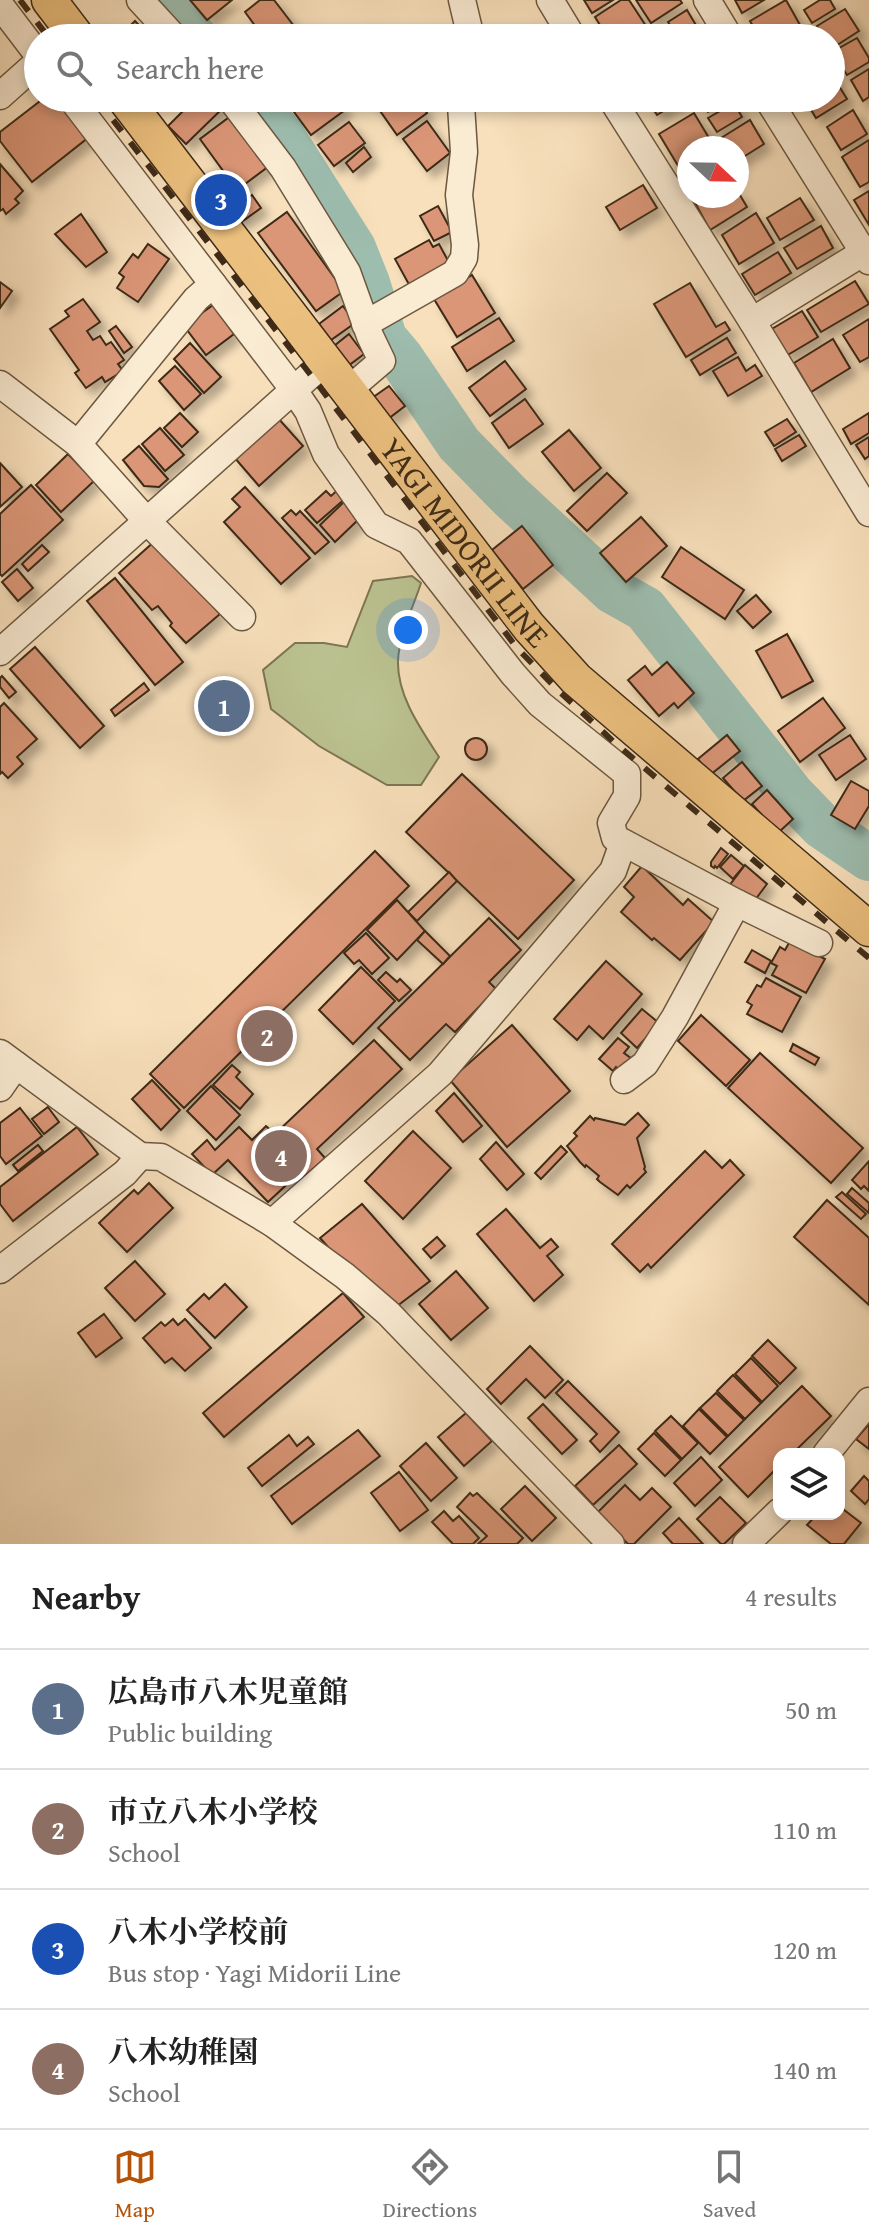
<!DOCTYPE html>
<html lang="en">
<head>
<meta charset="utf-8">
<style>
  body { margin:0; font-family:"Gentium Book Plus","Noto Serif JP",serif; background:#f2f2f2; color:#222 }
  .controls { position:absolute; right:24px; bottom:24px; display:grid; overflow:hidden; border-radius:16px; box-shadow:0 4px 12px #0003 }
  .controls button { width:72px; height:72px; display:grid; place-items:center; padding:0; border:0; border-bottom:2px solid #e0e0e0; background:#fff; color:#222; font:40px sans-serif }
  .compass { position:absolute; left:677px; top:136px; width:72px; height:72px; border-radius:50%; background:#fff; box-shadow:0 4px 12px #0003; rotate:112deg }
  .you { position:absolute; left:408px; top:630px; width:28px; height:28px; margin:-20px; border:6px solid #fff; border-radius:50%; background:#1a73e8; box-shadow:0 0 0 12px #1a73e833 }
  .badge { display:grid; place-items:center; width:52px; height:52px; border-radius:50%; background:#b45309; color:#fff; font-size:26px; font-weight:700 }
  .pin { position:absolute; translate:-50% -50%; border:4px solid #fff; box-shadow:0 2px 8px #0006 }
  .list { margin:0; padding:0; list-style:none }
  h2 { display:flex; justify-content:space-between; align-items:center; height:104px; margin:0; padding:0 32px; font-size:34px }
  h2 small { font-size:26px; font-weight:400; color:#767676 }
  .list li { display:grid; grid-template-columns:52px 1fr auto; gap:24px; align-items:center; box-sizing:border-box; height:120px; padding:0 32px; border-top:2px solid #e0e0e0 }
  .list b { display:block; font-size:30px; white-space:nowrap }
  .list p { margin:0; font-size:26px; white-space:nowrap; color:#767676 }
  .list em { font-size:26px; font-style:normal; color:#767676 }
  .icon { flex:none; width:44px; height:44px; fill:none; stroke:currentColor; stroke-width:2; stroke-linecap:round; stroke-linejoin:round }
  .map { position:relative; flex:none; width:869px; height:1544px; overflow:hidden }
  .search { position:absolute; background:#fff; box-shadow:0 4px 12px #0003; left:24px; right:24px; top:24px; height:88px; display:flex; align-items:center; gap:20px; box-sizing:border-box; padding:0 28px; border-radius:44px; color:#767676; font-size:30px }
  .sheet { height:584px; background:#fff }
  nav { display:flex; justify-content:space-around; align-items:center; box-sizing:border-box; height:112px; border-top:2px solid #e0e0e0; background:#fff; font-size:22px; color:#767676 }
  nav a { display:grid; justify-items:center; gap:4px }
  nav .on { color:#b45309 }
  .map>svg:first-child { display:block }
</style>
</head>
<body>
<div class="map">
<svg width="869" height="1544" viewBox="0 0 869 1544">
  <defs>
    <filter id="shadow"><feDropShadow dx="7" dy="7" stdDeviation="4" flood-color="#0004"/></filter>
  </defs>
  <rect width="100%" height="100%" fill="#f8e0bc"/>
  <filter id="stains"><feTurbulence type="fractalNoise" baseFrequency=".0025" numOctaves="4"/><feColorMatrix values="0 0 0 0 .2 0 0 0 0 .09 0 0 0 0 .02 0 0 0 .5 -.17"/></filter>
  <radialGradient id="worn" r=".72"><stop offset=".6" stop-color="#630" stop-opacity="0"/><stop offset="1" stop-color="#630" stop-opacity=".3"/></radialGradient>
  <path fill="#bcc392" stroke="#7d7654" stroke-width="2" d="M 412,576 L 421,583 C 413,608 399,635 398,661 C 397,696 421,729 439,757 L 421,785 L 387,785 L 319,746 L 271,709 L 263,670 L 295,643 L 324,643 L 347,647 L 373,581 Z"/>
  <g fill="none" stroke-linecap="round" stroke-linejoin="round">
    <g stroke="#9dbdaf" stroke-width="46">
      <polyline points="160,0 195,38"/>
      <polyline points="249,98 282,136 353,248 367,283 384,338 400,357 459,444 511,497 613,591 645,609 792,795 822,826 869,858"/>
    </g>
  </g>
  <g fill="#da9677" stroke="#3e2a17" stroke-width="2" filter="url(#shadow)">
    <polygon points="190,0 232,0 207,20"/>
    <polygon points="260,0 274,0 297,30 286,38 264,38 245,12"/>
    <polygon points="584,0 613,0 592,13"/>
    <polygon points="621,0 629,0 646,26 628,38 608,38 595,17"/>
    <polygon points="636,0 680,0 682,3 651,23"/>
    <polygon points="735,0 764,0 742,13"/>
    <polygon points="786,0 800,25 778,38 760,38 750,21"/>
    <polygon points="820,0 830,0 835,9 812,23 804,10"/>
    <polygon points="845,9 859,31 831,49 831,38 824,38 817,26"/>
    <polygon points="687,10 703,37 663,38 674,31 668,22"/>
    <polygon points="135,21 151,38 118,38"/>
    <polygon points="857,38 869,58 869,62 847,75 832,52"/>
    <polygon points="869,69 869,97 863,101 851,80"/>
    <polygon points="831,73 847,99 816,118 804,98 831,98"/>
    <polygon points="44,98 58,98 89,137 32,182 0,141 0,132"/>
    <polygon points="196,98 217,98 225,106 186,144 168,126"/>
    <polygon points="291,98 336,98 345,110 311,135 286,101"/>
    <polygon points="371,98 416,98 427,113 397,135"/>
    <polygon points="646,98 683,98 683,99 657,115"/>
    <polygon points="702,98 731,98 708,112 700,99"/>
    <polygon points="734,103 742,117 717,132 708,118"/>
    <polygon points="853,110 867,134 841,150 827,127"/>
    <polygon points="694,113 715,148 689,148 689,184 659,134"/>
    <polygon points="232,115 269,166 237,190 200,139"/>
    <polygon points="750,120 764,144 737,161 737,148 727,148 721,138"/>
    <polygon points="427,121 450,153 427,171 403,139"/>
    <polygon points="349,122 365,143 334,166 318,145"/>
    <polygon points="869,140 869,182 860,187 842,157"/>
    <polygon points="364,147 371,157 353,172 346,163"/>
    <polygon points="0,164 23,191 15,199 19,203 6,214 3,209 0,211"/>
    <polygon points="643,185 657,208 620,230 606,207"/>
    <polygon points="737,190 747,207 710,230 694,201 702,196 737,196"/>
    <polygon points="869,191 869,225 854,200"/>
    <polygon points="252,195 261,208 240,223 231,210"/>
    <polygon points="800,198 814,220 780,240 767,218"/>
    <polygon points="438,206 452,232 434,241 420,216"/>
    <polygon points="287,212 344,291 316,311 258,233"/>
    <polygon points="756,213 774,243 739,264 722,235"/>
    <polygon points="81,214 107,252 86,267 55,234"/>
    <polygon points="821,226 833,248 797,269 784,248"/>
    <polygon points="429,240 433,247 439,244 452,268 412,290 395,259"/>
    <polygon points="148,244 169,259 138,302 117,288 124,277 119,273 133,254 138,258"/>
    <polygon points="778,252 791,273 755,295 742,274"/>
    <polygon points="472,275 495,313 457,337 434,299"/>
    <polygon points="855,281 869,304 821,332 807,310"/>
    <polygon points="0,282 12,291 0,308"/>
    <polygon points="690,283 716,327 725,322 730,330 686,357 654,304"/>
    <polygon points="83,299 100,322 87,331 93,340 100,336 106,345 111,342 124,360 118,364 123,371 105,382 102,377 86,388 75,373 79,370 50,329 69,316 65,311"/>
    <polygon points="213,305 234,334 206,355 184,326"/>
    <polygon points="343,306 355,323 331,340 319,324"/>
    <polygon points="802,311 818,337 786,356 770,330"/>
    <polygon points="499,318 514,341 467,371 452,347"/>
    <polygon points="869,319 869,357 860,362 843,335"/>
    <polygon points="116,326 132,347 124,353 109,331"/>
    <polygon points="349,334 364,354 348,366 334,346"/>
    <polygon points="727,338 736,353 700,375 691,360"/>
    <polygon points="833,339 850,368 811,392 794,363"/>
    <polygon points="190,343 221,377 204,393 174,359"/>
    <polygon points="738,357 746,371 755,365 762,376 728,396 713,371"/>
    <polygon points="505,361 526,389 490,416 469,388"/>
    <polygon points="175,366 201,394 184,410 159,381"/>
    <polygon points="389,386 405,406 388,419 372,398"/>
    <polygon points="525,399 543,424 509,448 492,423"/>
    <polygon points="180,413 198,432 182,447 164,428"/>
    <polygon points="869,413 869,433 851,444 843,429"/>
    <polygon points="278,418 303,446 259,486 234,457"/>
    <polygon points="787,419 796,432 774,446 765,432"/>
    <polygon points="160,428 184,455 165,471 142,444"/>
    <polygon points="569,430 601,468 574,491 542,452"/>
    <polygon points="799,435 806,446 782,461 775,449"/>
    <polygon points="869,437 869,456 865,459 856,445"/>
    <polygon points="139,446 168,479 159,487 144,486 123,460"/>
    <polygon points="68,454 94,481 61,512 36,485"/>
    <polygon points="0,463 22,487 0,507"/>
    <polygon points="607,473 627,493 587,531 567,511"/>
    <polygon points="31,485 63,520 2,576 0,574 0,514"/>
    <polygon points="245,487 310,558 281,584 224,522 240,507 232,499"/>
    <polygon points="340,488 347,497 317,523 305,510 326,491 331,496"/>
    <polygon points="348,498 361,517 335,542 320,525"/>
    <polygon points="291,510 296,515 300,511 329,542 315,554 282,518"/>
    <polygon points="641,517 667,546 626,582 600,553"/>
    <polygon points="522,526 553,565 523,589 492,550"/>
    <polygon points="156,540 220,614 186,643 170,626 172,623 158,606 152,610 119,573"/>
    <polygon points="42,545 49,552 28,571 22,564"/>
    <polygon points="681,547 744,590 725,619 662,577"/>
    <polygon points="17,569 33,588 18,601 2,582"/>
    <polygon points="115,578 183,662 155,685 87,601"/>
    <polygon points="756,595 771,612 753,628 737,611"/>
    <polygon points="787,634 813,681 782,698 756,651"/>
    <polygon points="35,647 104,726 80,748 10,669"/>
    <polygon points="667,662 694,693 678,708 674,703 659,716 628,680 645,666 652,675"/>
    <polygon points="2,676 16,692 9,698 0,687 0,678"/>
    <polygon points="144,683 149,690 115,716 111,710"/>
    <polygon points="823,698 845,728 800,762 778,731"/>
    <polygon points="4,703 37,739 17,757 23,764 8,778 2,772 0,774 0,707"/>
    <polygon points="727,735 740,751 710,775 698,759"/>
    <polygon points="850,735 866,759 836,780 819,755"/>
    <circle cx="476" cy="749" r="11"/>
    <polygon points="742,762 762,786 743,801 723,778"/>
    <polygon points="462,774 574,880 518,939 406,832"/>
    <polygon points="851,781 869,791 869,806 855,829 831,815"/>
    <polygon points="767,790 793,819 778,833 752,804"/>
    <polygon points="721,848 728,854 717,868 715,866 714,868 711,866 711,862"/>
    <polygon points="375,851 409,886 184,1108 150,1074"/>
    <polygon points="731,855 744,866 733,879 720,867"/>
    <polygon points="745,865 767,884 755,900 729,886"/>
    <polygon points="642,866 683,905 688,899 714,922 680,960 654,938 652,940 621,912 634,897 624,887"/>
    <polygon points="449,872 457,881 417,921 408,912"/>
    <polygon points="397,900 425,931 397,960 367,930"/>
    <polygon points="489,918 521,950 489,982 496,989 455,1032 446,1024 410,1060 378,1028"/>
    <polygon points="425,931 450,956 443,964 417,940"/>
    <polygon points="366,933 389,958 372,974 359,960 354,964 344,953"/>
    <polygon points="790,941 825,959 806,993 772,975 777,966 771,963 780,947 785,950"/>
    <polygon points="752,950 771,961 765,973 745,962"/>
    <polygon points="606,961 642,994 603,1039 589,1026 577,1040 554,1019"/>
    <polygon points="361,967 395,1001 353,1044 319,1010"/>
    <polygon points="386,972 397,982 400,979 411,990 399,1001 378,980"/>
    <polygon points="766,978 801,997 782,1032 747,1014 752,1005 747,1002 757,985 761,987"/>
    <polygon points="642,1009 659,1023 637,1048 621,1033"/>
    <polygon points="701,1015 750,1060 726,1086 678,1041"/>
    <polygon points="512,1025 570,1091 507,1147 450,1080"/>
    <polygon points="618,1038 629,1047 624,1053 632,1059 621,1072 616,1067 613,1071 599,1059"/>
    <polygon points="374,1040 402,1069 317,1149 325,1158 303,1178 298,1174 268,1202 228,1160 212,1175 192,1154 207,1140 215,1150 239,1127 252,1140 266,1126 275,1134"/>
    <polygon points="793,1044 819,1058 815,1065 790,1051"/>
    <polygon points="760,1053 863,1148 831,1183 728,1088"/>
    <polygon points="232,1065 240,1072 236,1077 253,1094 240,1109 213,1085"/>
    <polygon points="152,1080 180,1110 161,1130 132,1099"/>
    <polygon points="211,1086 240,1115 216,1140 187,1111"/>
    <polygon points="454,1093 482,1126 463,1142 436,1111"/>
    <polygon points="48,1107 59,1122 44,1134 32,1119"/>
    <polygon points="20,1108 42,1136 6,1164 0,1156 0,1123"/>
    <polygon points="638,1113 649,1125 637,1138 645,1167 644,1169 646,1172 630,1188 627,1185 618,1195 600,1182 597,1179 599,1176 586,1165 585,1167 580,1162 567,1146 577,1136 574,1133 590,1116 594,1120 595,1118 625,1125"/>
    <polygon points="77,1127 98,1154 13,1221 0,1204 0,1187"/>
    <polygon points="413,1131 451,1168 403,1219 365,1181"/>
    <polygon points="496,1142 524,1174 507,1190 480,1159"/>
    <polygon points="38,1145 43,1151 18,1171 13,1165"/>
    <polygon points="561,1146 567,1152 541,1179 535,1173"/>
    <polygon points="705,1151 722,1168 730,1160 744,1175 651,1268 648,1264 640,1272 612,1244"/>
    <polygon points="869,1161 869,1191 864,1186 861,1189 852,1180"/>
    <polygon points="149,1183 173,1208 127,1252 99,1223 134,1190 138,1194"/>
    <polygon points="852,1188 869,1203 869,1213 847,1194"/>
    <polygon points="842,1192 866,1214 861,1219 836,1197"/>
    <polygon points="827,1200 869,1238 869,1305 794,1237"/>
    <polygon points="362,1204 430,1281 388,1313 320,1238"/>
    <polygon points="506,1209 540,1248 551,1239 558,1247 547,1256 563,1275 534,1301 477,1234"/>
    <polygon points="437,1237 445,1246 431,1258 423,1249"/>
    <polygon points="135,1261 165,1294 135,1321 105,1288"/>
    <polygon points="456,1271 488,1308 451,1340 419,1304"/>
    <polygon points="225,1284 247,1307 215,1338 187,1310 204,1294 209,1299"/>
    <polygon points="343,1293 364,1317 224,1437 203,1413"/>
    <polygon points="104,1314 122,1338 96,1357 78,1333"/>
    <polygon points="173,1319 178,1325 185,1319 211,1348 185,1371 172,1358 165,1363 143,1338 161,1322 165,1326"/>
    <polygon points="768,1340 796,1368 780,1384 752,1356"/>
    <polygon points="530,1346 563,1380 545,1398 526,1379 501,1404 487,1389"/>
    <polygon points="751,1358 778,1386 762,1402 735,1374"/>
    <polygon points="733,1375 761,1403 745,1419 717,1391"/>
    <polygon points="568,1381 619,1432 600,1452 590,1441 597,1434 556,1393"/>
    <polygon points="802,1386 831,1416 792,1454 779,1454 779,1466 748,1497 719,1467"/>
    <polygon points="716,1393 744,1420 728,1436 700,1408"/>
    <polygon points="543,1404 577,1440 562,1454 528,1418"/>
    <polygon points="699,1409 727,1437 710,1454 683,1426"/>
    <polygon points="466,1413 492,1441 464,1466 438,1437"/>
    <polygon points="671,1416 698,1443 682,1459 655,1431"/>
    <polygon points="869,1424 869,1449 856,1439"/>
    <polygon points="358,1430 380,1456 292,1524 271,1496"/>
    <polygon points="654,1433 681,1460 665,1476 638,1449"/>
    <polygon points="289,1435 297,1446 308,1437 314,1444 262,1486 248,1468"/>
    <polygon points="426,1443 457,1478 431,1501 400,1466"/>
    <polygon points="619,1445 637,1464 593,1505 575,1486"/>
    <polygon points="701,1457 722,1480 695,1506 674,1483"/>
    <polygon points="399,1472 428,1510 400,1531 371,1493"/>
    <polygon points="864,1476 869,1481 869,1499 865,1504 851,1491"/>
    <polygon points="625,1485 640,1500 652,1488 671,1507 634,1544 628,1544 597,1513"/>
    <polygon points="525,1486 556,1518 532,1541 501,1509"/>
    <polygon points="470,1493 473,1496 477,1493 523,1538 517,1544 478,1544 487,1536 457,1507"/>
    <polygon points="720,1497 746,1523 724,1544 721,1544 697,1519"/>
    <polygon points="839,1506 861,1523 844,1544 831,1544 807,1525 817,1514 839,1514"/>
    <polygon points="444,1511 453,1521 459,1516 479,1538 473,1544 453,1544 432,1522"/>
    <polygon points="679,1518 703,1544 673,1544 663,1533"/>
  </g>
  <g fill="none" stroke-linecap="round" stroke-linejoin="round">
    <defs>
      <g id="minor">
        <polyline points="140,0 175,38"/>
        <polyline points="462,0 471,38"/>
        <polyline points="550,0 573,38"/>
        <polyline points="707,0 730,38"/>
        <polyline points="0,5 38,55"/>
        <polyline points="0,96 38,62"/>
        <polyline points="71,98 293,389 308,411 326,454 376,525 409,541 513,674 540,704 627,774 627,796 611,823 615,838 737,903 819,943"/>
        <polyline points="230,98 283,168 347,272 370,336 382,361 347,391"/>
        <polyline points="611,98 752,321 869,513"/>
        <polyline points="767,98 869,261"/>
        <polyline points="752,321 869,249"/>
        <polyline points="365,324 455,273 464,258 465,245 459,195 464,152 461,105 462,98"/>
        <polyline points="0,384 78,444 146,520 242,617"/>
        <polyline points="78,444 196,299 213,284"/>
        <polyline points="0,652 325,362"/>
        <polyline points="0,1053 140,1156 161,1157 272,1223 345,1276 388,1313 611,1544"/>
        <polyline points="624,1080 645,1064 675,1017 737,903"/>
        <polyline points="0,1088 16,1065"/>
        <polyline points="272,1223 440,1074 613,871 623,843"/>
        <polyline points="0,1270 125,1173 140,1156"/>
        <polyline points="826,1454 869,1401"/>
        <polyline points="746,1544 779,1512"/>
      </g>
      <g id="major">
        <polyline points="49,0 78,38"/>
        <path id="s1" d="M 124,98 L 529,627 L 576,679 L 869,929"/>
      </g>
    </defs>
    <use href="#minor" stroke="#6c5840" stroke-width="29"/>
    <use href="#major" stroke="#3e2a17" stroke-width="37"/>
    <use href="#minor" stroke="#faebd3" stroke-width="26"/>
    <use href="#major" stroke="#ecc07e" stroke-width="34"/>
    <g stroke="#3e2a17" stroke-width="6" stroke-dasharray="14 14" stroke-linecap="butt">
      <polyline points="20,0 49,38"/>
      <polyline points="96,98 310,374 517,648 560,692 615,743 869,958"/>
    </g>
  </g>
  <g text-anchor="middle" stroke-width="6" stroke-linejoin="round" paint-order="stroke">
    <g font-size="32" fill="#3e2a17" stroke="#faebd3">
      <text dy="11" stroke="none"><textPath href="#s1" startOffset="560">YAGI MIDORII LINE</textPath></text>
    </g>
  </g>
  <rect width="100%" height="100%" filter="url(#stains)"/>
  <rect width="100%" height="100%" fill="url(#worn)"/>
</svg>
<div class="controls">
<button><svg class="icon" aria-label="layers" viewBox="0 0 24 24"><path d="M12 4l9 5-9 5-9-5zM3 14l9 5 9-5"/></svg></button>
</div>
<svg class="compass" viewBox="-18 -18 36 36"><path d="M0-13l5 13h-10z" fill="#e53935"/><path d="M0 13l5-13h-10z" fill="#767676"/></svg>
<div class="you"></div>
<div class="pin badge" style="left:224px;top:706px;background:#5c6f8a">1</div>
<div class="pin badge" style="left:267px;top:1036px;background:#8d6e63">2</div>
<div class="pin badge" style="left:221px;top:200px;background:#1a4fb4">3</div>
<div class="pin badge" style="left:281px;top:1156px;background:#8d6e63">4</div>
<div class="search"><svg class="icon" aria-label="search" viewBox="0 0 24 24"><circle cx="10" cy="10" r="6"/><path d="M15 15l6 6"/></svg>Search here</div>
</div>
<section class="sheet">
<h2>Nearby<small>4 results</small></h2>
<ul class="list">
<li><span class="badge" style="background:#5c6f8a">1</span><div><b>広島市八木児童館</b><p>Public building</p></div><em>50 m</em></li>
<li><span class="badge" style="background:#8d6e63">2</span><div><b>市立八木小学校</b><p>School</p></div><em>110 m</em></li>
<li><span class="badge" style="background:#1a4fb4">3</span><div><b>八木小学校前</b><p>Bus stop · Yagi Midorii Line</p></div><em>120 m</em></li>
<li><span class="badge" style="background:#8d6e63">4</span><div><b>八木幼稚園</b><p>School</p></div><em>140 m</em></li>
</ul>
</section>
<nav>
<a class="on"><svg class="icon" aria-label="map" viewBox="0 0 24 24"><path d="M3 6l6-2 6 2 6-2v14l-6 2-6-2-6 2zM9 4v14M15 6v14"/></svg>Map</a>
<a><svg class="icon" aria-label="directions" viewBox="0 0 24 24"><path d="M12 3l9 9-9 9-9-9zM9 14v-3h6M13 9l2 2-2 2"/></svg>Directions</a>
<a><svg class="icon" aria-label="saved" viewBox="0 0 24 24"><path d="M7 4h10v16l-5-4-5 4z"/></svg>Saved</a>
</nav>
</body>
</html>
